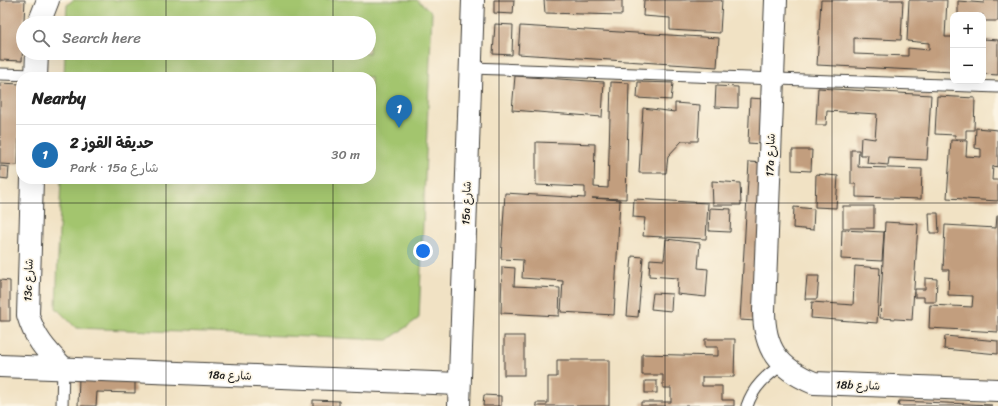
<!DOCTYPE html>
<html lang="en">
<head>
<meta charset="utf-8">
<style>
  body { margin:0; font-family:Sriracha,"Playpen Sans Arabic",sans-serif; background:#f2f2f2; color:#222 }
  .controls { position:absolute; right:12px; top:12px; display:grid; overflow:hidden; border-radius:8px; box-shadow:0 4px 16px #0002 }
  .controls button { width:36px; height:36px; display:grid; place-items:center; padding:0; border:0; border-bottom:1px solid #e0e0e0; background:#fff; color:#222; font:20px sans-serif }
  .you { position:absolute; left:423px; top:251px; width:14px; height:14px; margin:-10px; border:3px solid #fff; border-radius:50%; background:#1a73e8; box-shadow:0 0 0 6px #1a73e833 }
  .badge { display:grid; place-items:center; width:26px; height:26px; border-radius:50%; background:#1f6fb2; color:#fff; font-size:13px; font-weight:700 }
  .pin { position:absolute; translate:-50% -33px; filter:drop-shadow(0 1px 2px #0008) }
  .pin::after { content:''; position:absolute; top:21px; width:14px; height:12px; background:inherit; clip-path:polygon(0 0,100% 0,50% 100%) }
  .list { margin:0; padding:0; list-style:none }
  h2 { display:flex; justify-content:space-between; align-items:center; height:52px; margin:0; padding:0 16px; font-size:17px }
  h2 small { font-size:13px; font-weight:400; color:#767676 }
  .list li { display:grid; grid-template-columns:26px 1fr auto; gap:12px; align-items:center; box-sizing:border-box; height:60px; padding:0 16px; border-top:1px solid #e0e0e0 }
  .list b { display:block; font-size:15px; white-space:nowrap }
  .list p { margin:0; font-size:13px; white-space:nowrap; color:#767676 }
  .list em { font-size:13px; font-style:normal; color:#767676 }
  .icon { flex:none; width:22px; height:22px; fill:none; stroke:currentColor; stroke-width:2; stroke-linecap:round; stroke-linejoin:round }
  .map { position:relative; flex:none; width:998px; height:406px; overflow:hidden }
  .search { position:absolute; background:#fff; box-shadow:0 4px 16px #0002; left:16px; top:16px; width:360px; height:44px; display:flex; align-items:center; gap:10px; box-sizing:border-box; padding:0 14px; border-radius:22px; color:#767676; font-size:15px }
  .panel { position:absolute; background:#fff; box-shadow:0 4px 16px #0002; left:16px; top:72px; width:360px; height:112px; border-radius:16px }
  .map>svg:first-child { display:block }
</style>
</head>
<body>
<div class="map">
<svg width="998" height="406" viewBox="0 0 998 406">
  <rect width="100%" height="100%" fill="#fcf5e5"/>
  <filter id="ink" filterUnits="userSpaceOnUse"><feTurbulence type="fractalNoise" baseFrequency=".025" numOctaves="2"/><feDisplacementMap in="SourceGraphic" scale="8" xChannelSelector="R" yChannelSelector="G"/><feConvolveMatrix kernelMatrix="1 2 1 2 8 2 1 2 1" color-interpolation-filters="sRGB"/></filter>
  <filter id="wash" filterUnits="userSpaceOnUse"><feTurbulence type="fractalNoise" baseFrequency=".012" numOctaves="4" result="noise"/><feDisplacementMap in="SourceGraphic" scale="16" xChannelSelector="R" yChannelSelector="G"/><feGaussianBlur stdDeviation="0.9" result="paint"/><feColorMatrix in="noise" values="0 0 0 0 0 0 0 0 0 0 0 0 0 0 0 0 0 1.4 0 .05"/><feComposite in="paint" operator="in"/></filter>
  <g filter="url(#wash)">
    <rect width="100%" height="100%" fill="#f1e2c4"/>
    <polygon fill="#a3c56e" stroke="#607045" points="73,0 417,0 432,12 419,318 388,340 76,328 56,308 61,179 371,179 371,77 64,77 65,53 369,53 369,23 66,23 67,5"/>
    <g id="blocks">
      <g fill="#c29e7e">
        <polygon points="0,0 25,0 22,61 0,60"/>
        <polygon points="494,0 514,0 513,14 494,13"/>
        <polygon points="544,0 622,0 622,15 545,13"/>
        <polygon points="644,0 722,0 720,33 670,30 670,18 643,16"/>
        <polygon points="821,0 903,0 901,40 854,38 854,54 908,56 908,48 929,50 929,43 907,41 909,0 947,0 945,37 953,37 953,72 817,65"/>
        <polygon points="984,0 998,0 998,21 983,21 983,15 958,15 958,1 984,3"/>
        <polygon points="495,24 513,25 512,55 493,54"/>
        <polygon points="520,26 719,38 717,67 518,54"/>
        <polygon points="983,39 998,40 998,75 983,74"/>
        <polygon points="515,76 604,82 602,117 512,110"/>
        <polygon points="611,82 629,83 626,199 592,198 620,200 614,315 561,312 563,281 522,278 523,260 501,259 505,193 585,198 585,187 536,185 536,142 595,144 594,187 608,188"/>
        <polygon points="638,82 673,83 671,100 637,98"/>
        <polygon points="0,83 21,84 18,165 0,164"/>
        <polygon points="716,86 738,87 738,108 715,107"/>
        <polygon points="818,88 931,95 927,160 889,158 888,165 867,163 868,155 860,155 861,137 875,139 877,114 827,111 826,125 816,125"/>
        <polygon points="937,96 975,98 974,130 966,130 966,139 955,139 955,135 935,134"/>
        <polygon points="750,98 764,99 762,144 748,143"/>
        <polygon points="675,103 700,105 698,141 682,141 668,156 666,173 639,173 643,108 675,112"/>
        <polygon points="976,128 998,130 998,167 993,166 992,180 998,180 998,201 947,198 951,140 967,141 966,156 981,157 981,149 975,148"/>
        <polygon points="792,150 812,150 811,171 792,170"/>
        <polygon points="851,150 859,150 858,167 922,169 921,199 856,197 856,184 851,184"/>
        <polygon points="749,162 765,163 756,321 740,320"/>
        <polygon points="0,166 9,167 8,179 0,178"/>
        <polygon points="816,174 838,176 836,208 815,207"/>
        <polygon points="712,181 740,183 741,205 713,205"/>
        <polygon points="634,199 708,203 706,239 643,236 645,218 633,217"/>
        <rect x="843" y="206" width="31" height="22"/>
        <polygon points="794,207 814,209 813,230 793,228"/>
        <polygon points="710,208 731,209 730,232 709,231"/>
        <polygon points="929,213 938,213 939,233 930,233"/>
        <polygon points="997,216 998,216 998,332 929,328 930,305 972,307 973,296 948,295 949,270 943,270 945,225 996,228"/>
        <polygon points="885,222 918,224 912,320 880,318"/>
        <polygon points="842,230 884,232 882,261 841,259"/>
        <polygon points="666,239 700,243 698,268 708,269 706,297 677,294 678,278 649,276 650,259 664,260"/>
        <polygon points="632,256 643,257 638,317 627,316"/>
        <polygon points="855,266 880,268 877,323 811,318 812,302 853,305"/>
        <polygon points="502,267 515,268 514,286 560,288 559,316 501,313"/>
        <polygon points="807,276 819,276 817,299 805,299"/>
        <polygon points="925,278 937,279 936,302 924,302 924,297 915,297 915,289 925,289"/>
        <polygon points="0,280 10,281 10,321 0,321"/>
        <polygon points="653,293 672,294 671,311 651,309"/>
        <rect x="504" y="336" width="20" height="39"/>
        <polygon points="945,336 998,341 998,354 944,349"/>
        <polygon points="705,339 735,339 734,377 702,377 702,386 722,386 722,400 734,400 734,406 641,406 641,402 671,402 671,388 663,388 663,375 642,375 642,354 718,356 718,347 705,347"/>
        <polygon points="557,360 609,360 609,406 536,406 536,403 548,403 548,377 557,377"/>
        <polygon points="79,377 135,379 135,393 97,392 96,406 78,406"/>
        <rect x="645" y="381" width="12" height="12"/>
        <polygon points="484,395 501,396 501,406 483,406"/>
        <polygon points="313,400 339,401 339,406 313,406"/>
        <polygon points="899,401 992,405 992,406 898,406"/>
      </g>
    </g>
  </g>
  <g filter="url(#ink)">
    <use href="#blocks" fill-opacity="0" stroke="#3c3a35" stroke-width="1"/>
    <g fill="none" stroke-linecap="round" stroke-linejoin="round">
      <defs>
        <g id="lane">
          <polyline points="471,68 998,87"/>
          <polyline points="0,74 36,75"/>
          <polyline points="62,406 63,368"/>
          <path d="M 747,406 C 753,387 767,375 782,365"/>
        </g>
        <g id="street">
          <path d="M 776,0 L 764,310 C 764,349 778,368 814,383 L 998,390"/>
          <polyline points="39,23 48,0"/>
          <polyline points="36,77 37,53"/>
          <path d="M 32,179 L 28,315 C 35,339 46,350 63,368"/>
          <polyline points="0,366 459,384"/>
          <polyline points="459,406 473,0"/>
        </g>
      </defs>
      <use href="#lane" stroke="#3c3a35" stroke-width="13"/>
      <use href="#street" stroke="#3c3a35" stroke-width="24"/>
      <use href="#lane" stroke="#fff" stroke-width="11"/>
      <use href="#street" stroke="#fff" stroke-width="22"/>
    </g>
  </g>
  <path fill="none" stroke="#1c1c1c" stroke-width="1" stroke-opacity="0.55" d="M 166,0 L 166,23M 333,0 L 333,23M 499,0 L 499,406M 665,0 L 665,406M 832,0 L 832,406M 166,53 L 166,77M 333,53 L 333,77M 166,179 L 166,406M 333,179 L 333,406M 0,203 L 998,203"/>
  <g text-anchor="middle" stroke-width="3.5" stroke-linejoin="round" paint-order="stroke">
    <g font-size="11" fill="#1c1c1c" stroke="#fcf5e5">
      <text transform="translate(770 155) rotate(-88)" y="4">17a شارع</text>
      <text transform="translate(466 203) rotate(-88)" y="4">15a شارع</text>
      <text transform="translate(28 280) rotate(-88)" y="4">13c شارع</text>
      <text transform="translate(230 375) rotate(2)" y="4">18a شارع</text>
      <text transform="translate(858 385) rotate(2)" y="4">18b شارع</text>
    </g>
  </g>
</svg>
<div class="controls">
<button>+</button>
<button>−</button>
</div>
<div class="you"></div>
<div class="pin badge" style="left:399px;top:128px">1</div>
<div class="search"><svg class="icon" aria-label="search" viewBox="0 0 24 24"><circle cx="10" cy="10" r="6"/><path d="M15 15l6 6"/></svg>Search here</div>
<section class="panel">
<h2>Nearby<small></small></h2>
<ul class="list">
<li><span class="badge">1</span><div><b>حديقة القوز 2</b><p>Park · 15a شارع</p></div><em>30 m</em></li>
</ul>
</section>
</div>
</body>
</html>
